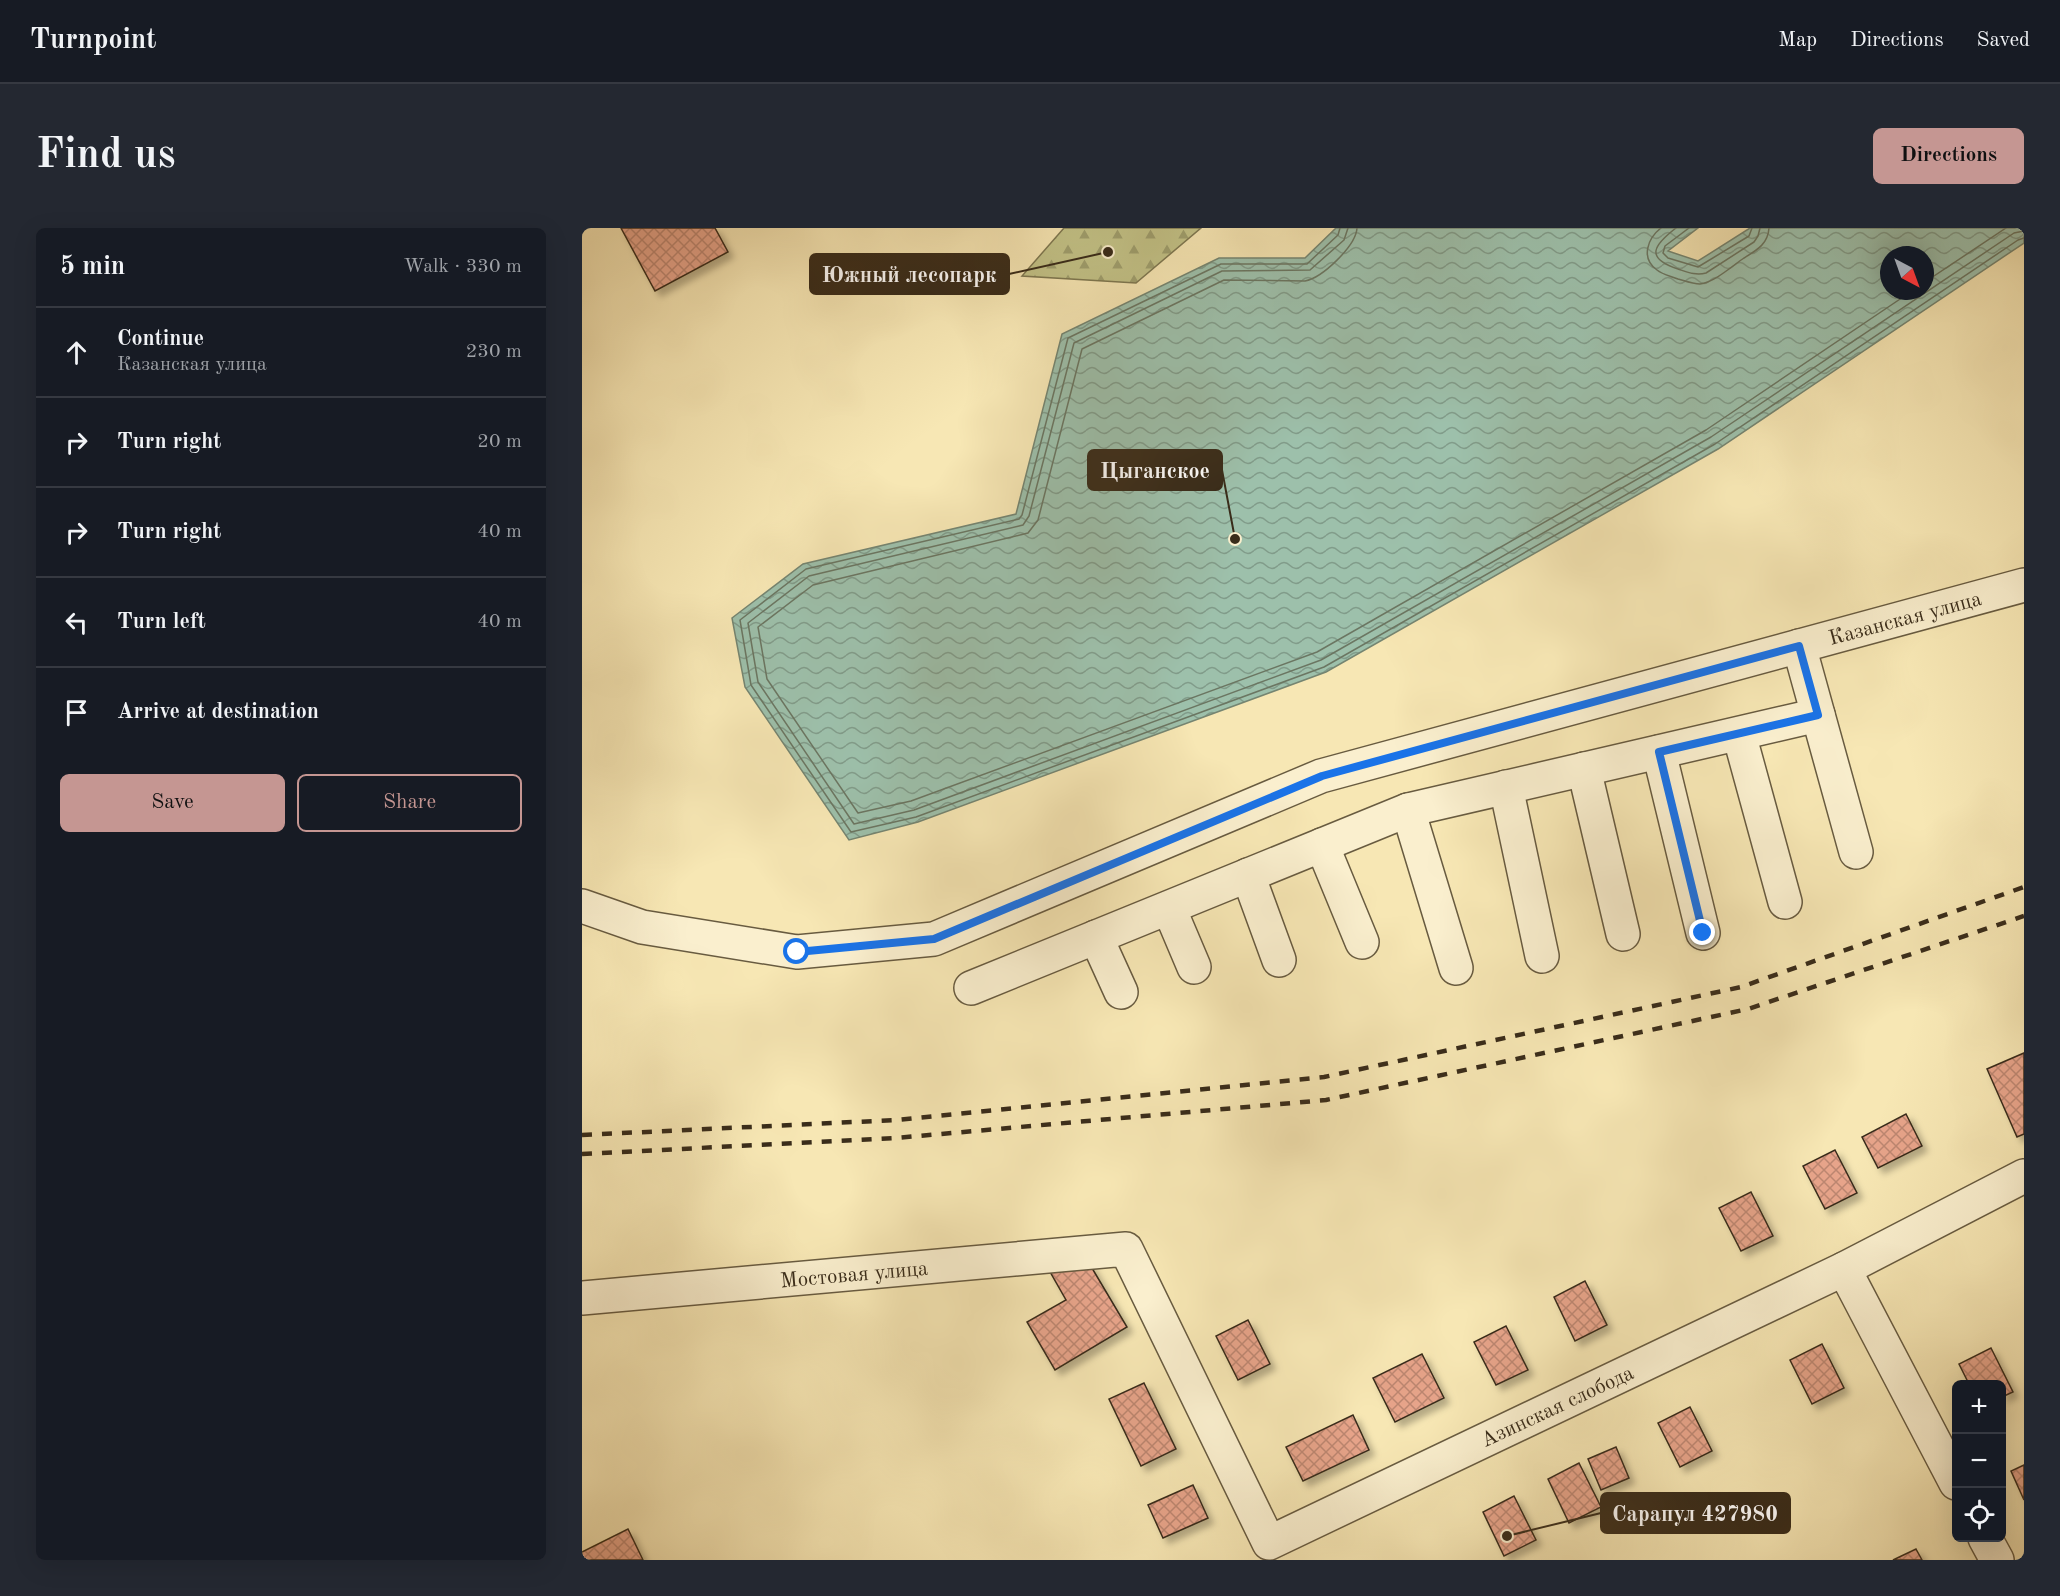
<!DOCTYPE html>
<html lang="en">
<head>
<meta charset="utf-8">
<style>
  body { margin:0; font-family:"Old Standard TT",serif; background:#242831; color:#f1f3f6 }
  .controls { position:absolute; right:18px; bottom:18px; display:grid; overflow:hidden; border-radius:9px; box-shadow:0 6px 24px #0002 }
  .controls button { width:54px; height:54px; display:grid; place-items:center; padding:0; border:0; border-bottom:2px solid #363941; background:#171b24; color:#f1f3f6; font:30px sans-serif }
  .compass { position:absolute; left:1298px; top:18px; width:54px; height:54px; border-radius:50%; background:#171b24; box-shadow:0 6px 24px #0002; rotate:139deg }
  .stop { position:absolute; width:18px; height:18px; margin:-14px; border:4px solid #1a73e8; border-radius:50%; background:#fff }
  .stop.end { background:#1a73e8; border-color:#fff; box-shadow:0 2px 6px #0008 }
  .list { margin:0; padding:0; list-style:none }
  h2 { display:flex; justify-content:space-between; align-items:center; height:78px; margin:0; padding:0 24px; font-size:26px }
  h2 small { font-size:20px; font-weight:400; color:#9ea1a6 }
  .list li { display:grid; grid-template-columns:39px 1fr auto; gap:18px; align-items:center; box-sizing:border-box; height:90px; padding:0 24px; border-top:2px solid #363941 }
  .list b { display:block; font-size:22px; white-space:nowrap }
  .list p { margin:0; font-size:20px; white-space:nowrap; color:#9ea1a6 }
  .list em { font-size:20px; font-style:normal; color:#9ea1a6 }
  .actions { display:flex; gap:12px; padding:18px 24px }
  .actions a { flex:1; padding:14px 0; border:2px solid #c59692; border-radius:9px; text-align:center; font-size:21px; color:#c59692 }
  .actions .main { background:#c59692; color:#111 }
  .icon { flex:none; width:33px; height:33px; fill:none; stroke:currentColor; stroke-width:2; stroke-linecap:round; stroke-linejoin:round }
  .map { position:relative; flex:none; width:1442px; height:1332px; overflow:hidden; border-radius:9px }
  header { display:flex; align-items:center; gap:36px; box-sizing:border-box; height:84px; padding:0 30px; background:#171b24; border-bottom:2px solid #363941 }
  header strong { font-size:28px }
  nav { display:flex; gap:33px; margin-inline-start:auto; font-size:21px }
  .intro { display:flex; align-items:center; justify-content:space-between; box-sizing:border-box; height:144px; padding:0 36px }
  h1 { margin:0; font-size:42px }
  .button { padding:15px 27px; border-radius:9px; background:#c59692; color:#111; font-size:21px; font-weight:700 }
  main { display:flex; gap:36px; padding:0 36px }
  aside { flex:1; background:#171b24; border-radius:9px; box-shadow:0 6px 24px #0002 }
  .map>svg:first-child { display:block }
</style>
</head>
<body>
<header>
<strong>Turnpoint</strong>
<nav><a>Map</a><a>Directions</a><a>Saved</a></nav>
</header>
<div class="intro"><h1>Find us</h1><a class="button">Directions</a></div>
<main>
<aside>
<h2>5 min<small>Walk · 330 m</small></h2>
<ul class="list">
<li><svg class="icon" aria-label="ahead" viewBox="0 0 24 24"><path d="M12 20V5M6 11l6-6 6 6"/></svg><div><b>Continue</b><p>Казанская улица</p></div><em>230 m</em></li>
<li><svg class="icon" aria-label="right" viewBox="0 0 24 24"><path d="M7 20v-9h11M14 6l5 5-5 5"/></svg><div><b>Turn right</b></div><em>20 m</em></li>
<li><svg class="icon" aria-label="right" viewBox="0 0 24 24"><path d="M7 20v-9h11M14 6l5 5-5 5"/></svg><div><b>Turn right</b></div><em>40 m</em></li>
<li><svg class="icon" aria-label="left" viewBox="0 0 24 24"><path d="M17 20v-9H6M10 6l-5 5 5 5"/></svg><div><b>Turn left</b></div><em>40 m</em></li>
<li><svg class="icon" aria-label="arrive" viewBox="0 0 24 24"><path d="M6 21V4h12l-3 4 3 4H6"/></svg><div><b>Arrive at destination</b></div></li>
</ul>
<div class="actions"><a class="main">Save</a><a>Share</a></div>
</aside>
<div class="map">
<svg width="1442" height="1332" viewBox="0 0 1442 1332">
  <defs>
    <pattern id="forest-firs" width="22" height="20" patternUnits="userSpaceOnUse" patternTransform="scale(1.5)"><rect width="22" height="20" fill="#c3c388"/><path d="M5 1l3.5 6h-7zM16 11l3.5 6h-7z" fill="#9f9f6e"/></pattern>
    <pattern id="water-waves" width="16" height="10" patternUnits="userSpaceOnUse" patternTransform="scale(1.5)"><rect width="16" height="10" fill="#9dc0ab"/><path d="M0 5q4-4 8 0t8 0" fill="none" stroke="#819c8a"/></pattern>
    <pattern id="building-cross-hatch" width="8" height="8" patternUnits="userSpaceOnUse" patternTransform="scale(1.5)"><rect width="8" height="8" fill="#e7a48a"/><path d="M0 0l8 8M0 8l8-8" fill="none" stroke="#bc8670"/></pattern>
    <filter id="shadow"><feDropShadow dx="5.5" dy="5.5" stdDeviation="3" flood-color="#0004"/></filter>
  </defs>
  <rect width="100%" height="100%" fill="#f7e7b4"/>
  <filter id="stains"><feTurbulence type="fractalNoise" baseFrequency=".00333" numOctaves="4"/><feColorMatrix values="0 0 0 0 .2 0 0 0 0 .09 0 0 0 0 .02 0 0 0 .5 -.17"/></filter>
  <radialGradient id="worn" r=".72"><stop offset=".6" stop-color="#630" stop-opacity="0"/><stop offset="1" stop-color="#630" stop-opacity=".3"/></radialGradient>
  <polygon fill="url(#forest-firs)" stroke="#7e7851" stroke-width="1.5" points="482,0 619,0 554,55 440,48"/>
  <path fill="url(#water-waves)" stroke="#758571" stroke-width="1.5" fill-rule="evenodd" d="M 754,0 L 1116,0 L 1086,23 L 1116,33 L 1168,0 L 1442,0 L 1442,15 L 1136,221 L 744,444 L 336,594 L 267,612 L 163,459 L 150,390 L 221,336 L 434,286 L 480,106 L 637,30 L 723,30 ZM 1307,27 L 1343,27 L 1343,63 L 1307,63 Z"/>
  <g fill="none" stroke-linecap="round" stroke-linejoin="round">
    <g stroke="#6b7662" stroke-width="1.5">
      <polyline points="758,0 756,7 725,36 639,36 486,110 440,287 437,291 224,341 158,392 169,457 269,604 334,589 742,439 1133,216 1436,12 1442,10"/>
      <polyline points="766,0 762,12 728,42 640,43 492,115 447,288 441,297 227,348 166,395 176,454 272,596 332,582 739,432 1129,209 1432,5 1442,3"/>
      <path d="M 775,0 C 774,18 740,50 723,53 L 642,52 L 500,121 L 456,292 L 446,305 L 231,357 L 176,399 L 185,451 L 276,585 L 329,573 L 735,424 L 1124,202 L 1330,63"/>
      <path d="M 1079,0 C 1066,10 1058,30 1075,42 C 1081,47 1089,48 1096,51 C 1103,53 1111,56 1118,56 C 1133,54 1150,38 1162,30 C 1175,22 1186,16 1187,0"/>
      <path d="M 1094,0 C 1072,17 1062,30 1096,41 C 1105,44 1114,48 1124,45 L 1172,14 L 1176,8 L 1178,0"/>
      <polyline points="1107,0 1083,18 1081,25 1086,30 1116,39 1167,8 1170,0"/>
      <polyline points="1343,54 1424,0"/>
    </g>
  </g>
  <g fill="url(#building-cross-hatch)" stroke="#392c1a" stroke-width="1.5" filter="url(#shadow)">
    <polygon points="39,0 133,0 146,24 73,63"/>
    <polygon points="1442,825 1442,906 1435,909 1405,841"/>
    <polygon points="1324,886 1340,918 1296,940 1280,909"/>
    <polygon points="1253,922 1275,965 1243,981 1221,938"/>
    <polygon points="1169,964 1191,1008 1159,1023 1137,980"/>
    <polygon points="507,1035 545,1099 473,1142 445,1094 484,1072 467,1042"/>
    <polygon points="1003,1053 1025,1097 993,1113 972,1069"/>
    <polygon points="666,1092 688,1136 656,1152 634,1108"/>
    <polygon points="924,1098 946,1142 914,1157 892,1114"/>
    <polygon points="1240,1116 1262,1160 1230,1176 1208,1132"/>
    <polygon points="1409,1120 1431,1164 1420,1169 1420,1156 1387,1156 1377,1136"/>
    <polygon points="840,1126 862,1170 813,1194 791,1150"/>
    <polygon points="562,1155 594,1221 559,1238 527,1171"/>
    <polygon points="1108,1179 1130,1223 1098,1239 1076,1195"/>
    <polygon points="771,1187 787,1222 721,1253 704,1219"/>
    <polygon points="1034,1219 1047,1250 1019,1262 1006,1231"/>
    <polygon points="997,1235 1019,1279 987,1295 966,1251"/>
    <polygon points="1442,1237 1442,1272 1429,1243"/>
    <polygon points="611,1257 626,1290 581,1310 566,1277"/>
    <polygon points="932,1268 954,1312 922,1328 901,1284"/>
    <polygon points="46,1301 61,1332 0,1332 0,1324"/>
    <polygon points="1334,1321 1340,1332 1311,1332"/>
  </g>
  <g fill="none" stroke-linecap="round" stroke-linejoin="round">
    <defs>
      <g id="minor">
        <polyline points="1217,418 1274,624"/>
        <polyline points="1157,506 1203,674"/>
        <polyline points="1077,524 1121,705"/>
        <polyline points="1002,541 1041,706"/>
        <polyline points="924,559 960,728"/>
        <polyline points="826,582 874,740"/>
        <polyline points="740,617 780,714"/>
        <polyline points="666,647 697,732"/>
        <polyline points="0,678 60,699 215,724 352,711 739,548 1442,357"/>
        <polyline points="587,680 612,739"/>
        <polyline points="514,709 539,764"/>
        <polyline points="389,760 826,582 1236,487"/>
        <polyline points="1262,1041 1374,1255"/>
        <polyline points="0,1070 544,1021 687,1315 1262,1041 1442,948"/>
        <polyline points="1403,1310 1415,1332"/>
      </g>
    </defs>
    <use href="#minor" stroke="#685b40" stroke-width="36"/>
    <use href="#minor" stroke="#faefce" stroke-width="33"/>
    <g stroke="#392c1a" stroke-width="4.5" stroke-dasharray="10 10" stroke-linecap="butt">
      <polyline points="0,907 314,892 742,849 1159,759 1442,659"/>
      <polyline points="0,926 313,910 744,872 1166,781 1442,688"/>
    </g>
  </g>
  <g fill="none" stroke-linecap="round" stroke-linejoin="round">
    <polyline stroke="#1a73e8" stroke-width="8" points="215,724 352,711 740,548 1217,418 1236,487 1077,524 1121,705"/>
  </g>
  <g text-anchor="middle" stroke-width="4.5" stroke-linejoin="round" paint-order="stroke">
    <g font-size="21" fill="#392c1a" stroke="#faefce">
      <text transform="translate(1323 390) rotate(-15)" y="7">Казанская улица</text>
      <text transform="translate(272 1046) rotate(-5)" y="7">Мостовая улица</text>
      <text transform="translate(975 1178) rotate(-25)" y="7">Азинская слобода</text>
    </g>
  </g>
  <path fill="none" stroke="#392c1a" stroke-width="2" d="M526 24L427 46M653 311L640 242M925 1308L1019 1285"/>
  <g fill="#392c1a" stroke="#faefce" stroke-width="2">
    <circle cx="526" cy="24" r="6"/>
    <circle cx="653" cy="311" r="6"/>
    <circle cx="925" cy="1308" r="6"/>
  </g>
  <g fill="#392c1a" stroke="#392c1a" stroke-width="2">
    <rect x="228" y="26" width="199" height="40" rx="6"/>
    <rect x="506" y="222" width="134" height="40" rx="6"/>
    <rect x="1019" y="1265" width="189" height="40" rx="6"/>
  </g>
  <g font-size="22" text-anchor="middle" font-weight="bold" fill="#fff">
    <text x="327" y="54">Южный лесопарк</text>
    <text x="573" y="250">Цыганское</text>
    <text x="1113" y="1293">Сарапул 427980</text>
  </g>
  <rect width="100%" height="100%" filter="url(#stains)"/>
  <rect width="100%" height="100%" fill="url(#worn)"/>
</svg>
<div class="controls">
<button>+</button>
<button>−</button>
<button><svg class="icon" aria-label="locate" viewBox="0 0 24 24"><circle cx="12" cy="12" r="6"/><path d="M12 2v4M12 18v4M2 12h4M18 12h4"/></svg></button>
</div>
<svg class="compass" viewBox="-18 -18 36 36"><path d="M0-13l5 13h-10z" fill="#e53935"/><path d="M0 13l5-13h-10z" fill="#9ea1a6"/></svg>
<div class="stop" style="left:215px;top:724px"></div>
<div class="stop end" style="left:1121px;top:705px"></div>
</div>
</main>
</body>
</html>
